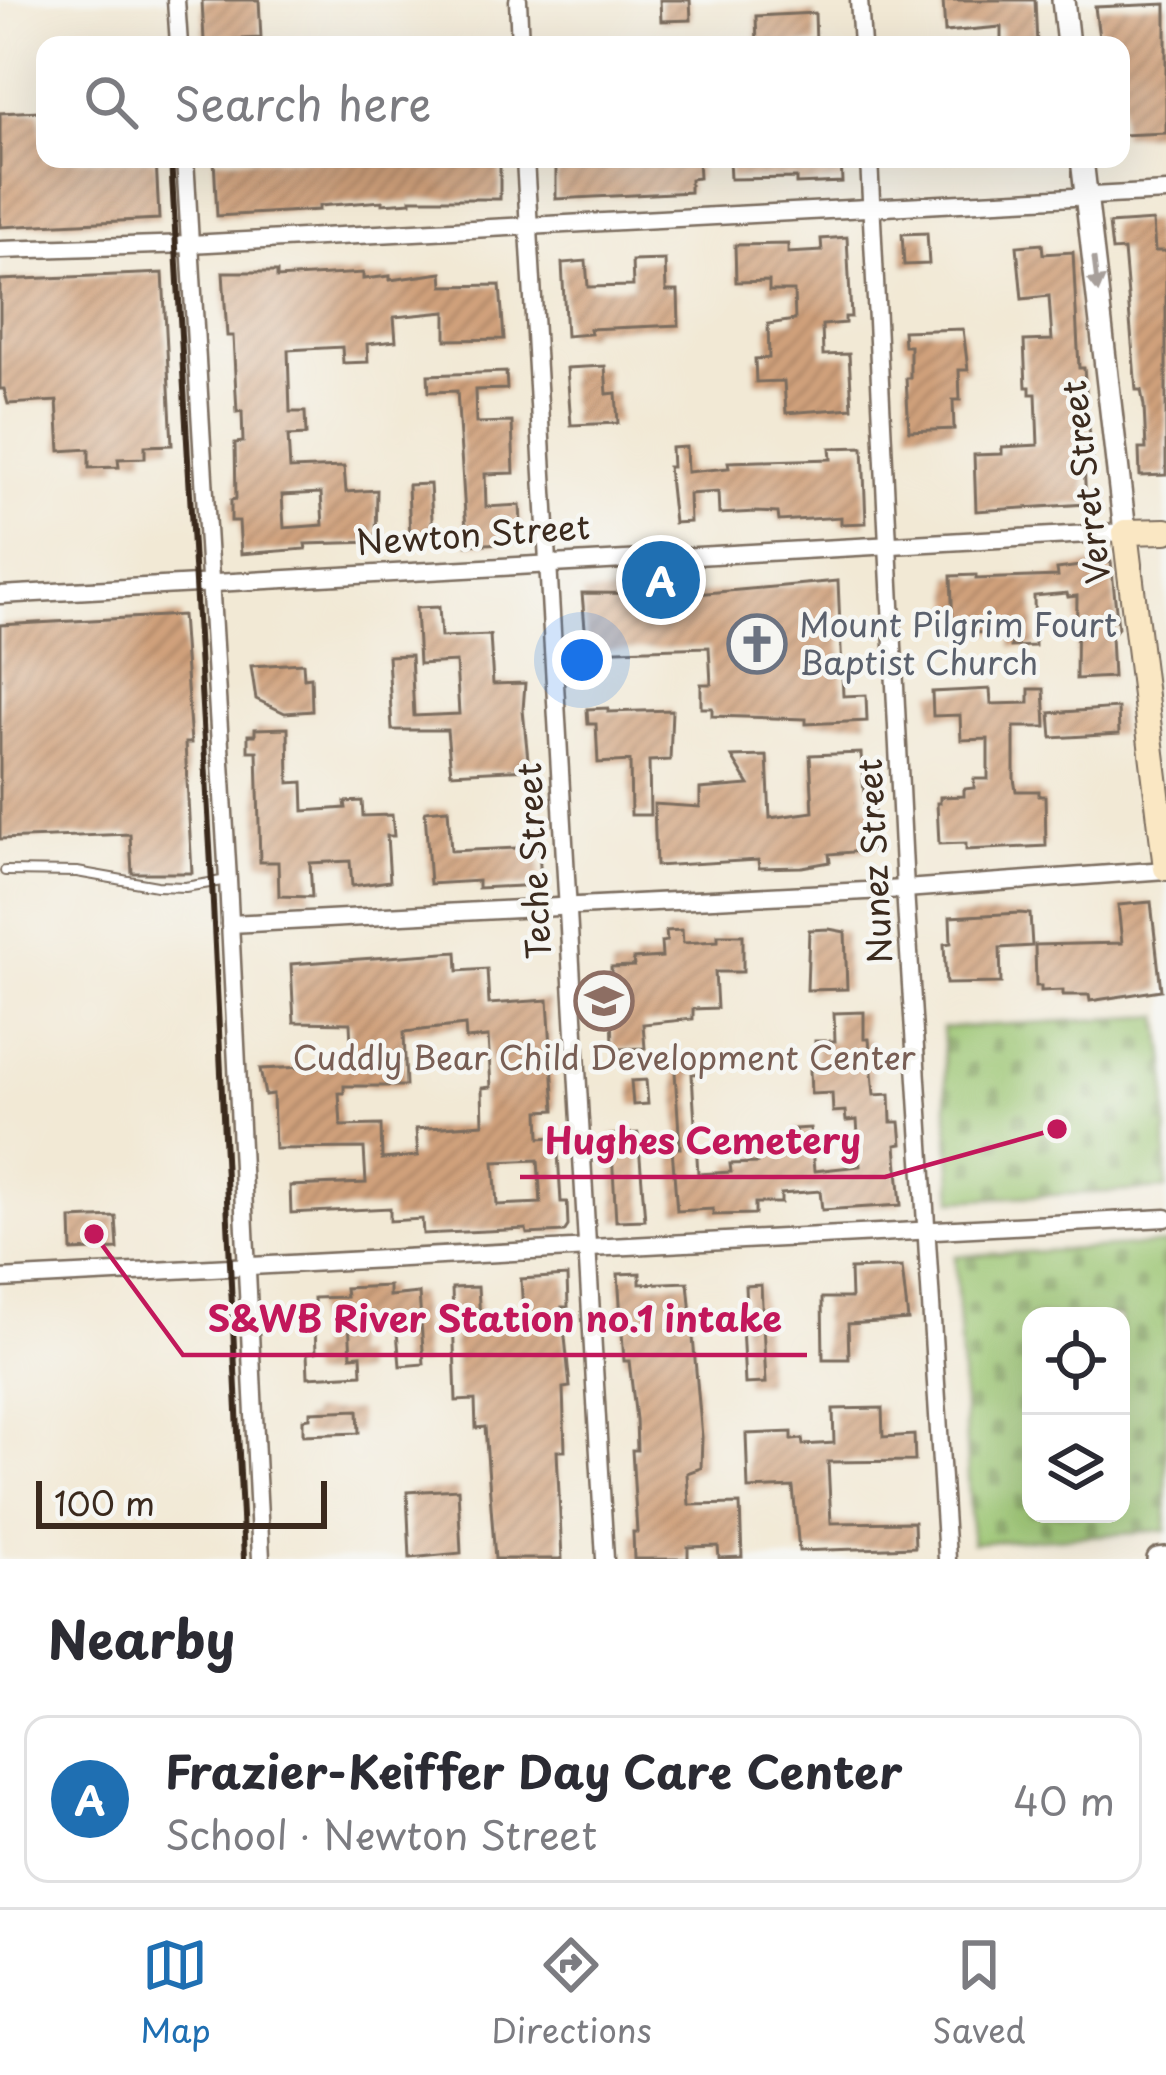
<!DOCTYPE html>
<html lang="en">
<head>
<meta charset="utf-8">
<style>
  body { margin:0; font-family:"Playpen Sans",sans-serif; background:#f2f2f3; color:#2b2b33 }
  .controls { position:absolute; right:36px; bottom:36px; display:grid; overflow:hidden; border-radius:24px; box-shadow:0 12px 48px #0002 }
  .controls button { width:108px; height:108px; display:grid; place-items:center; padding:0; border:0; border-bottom:3px solid #e1e1e2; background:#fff; color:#2b2b33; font:60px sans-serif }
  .scale { position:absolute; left:36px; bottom:30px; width:291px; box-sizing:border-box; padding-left:12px; border:6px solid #3b2a1e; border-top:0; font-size:33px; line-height:42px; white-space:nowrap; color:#3b2a1e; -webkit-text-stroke:9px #f6f6f2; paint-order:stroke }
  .you { position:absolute; left:582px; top:660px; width:42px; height:42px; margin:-30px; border:9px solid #fff; border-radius:50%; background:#1a73e8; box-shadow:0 0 0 18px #1a73e833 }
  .badge { display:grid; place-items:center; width:78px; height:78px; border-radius:50%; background:#1f6fb2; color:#fff; font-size:39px; font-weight:700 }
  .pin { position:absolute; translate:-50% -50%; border:6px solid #fff; box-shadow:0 3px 12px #0006 }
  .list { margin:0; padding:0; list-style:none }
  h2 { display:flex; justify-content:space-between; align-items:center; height:156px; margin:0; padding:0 48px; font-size:51px }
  h2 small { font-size:39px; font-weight:400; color:#7c7c81 }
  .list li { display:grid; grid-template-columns:78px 1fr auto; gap:36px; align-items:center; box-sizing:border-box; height:168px; margin:0 24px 24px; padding:0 24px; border:3px solid #e1e1e2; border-radius:24px }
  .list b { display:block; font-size:45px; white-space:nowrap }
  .list p { margin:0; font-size:39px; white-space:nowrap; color:#7c7c81 }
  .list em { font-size:39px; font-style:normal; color:#7c7c81 }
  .icon { flex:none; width:66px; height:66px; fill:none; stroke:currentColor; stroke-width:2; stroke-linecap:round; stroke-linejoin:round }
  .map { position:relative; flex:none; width:1166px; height:1559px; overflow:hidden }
  .search { position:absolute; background:#fff; box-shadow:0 12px 48px #0002; left:36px; right:36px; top:36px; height:132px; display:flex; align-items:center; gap:30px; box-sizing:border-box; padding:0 42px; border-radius:24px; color:#7c7c81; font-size:45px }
  .sheet { height:348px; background:#fff }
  nav { display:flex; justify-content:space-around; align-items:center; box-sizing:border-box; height:168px; border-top:3px solid #e1e1e2; background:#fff; font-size:33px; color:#7c7c81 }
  nav a { display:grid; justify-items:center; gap:6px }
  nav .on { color:#1f6fb2 }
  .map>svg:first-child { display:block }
</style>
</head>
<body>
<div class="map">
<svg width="1166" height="1559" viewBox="0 0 1166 1559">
  <defs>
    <pattern id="cemetery-stones" width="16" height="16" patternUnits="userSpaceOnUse" patternTransform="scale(3)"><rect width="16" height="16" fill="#9ac470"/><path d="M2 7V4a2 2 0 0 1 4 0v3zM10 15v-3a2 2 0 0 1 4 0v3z" fill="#7f9f5b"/></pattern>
    <pattern id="building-hatch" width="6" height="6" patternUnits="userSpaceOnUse" patternTransform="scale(3)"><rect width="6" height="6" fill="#d0a17c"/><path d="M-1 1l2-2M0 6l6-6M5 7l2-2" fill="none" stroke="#aa8365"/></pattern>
  </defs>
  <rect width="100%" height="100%" fill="#f6f6f2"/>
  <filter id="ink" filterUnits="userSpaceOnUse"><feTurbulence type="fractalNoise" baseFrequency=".00833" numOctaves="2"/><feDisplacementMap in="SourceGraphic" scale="24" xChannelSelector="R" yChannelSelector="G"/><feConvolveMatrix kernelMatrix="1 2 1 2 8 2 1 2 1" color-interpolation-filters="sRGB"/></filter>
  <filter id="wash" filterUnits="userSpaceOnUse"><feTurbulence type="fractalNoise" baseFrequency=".004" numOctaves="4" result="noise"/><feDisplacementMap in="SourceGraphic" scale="48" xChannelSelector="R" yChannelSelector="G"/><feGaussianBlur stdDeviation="2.7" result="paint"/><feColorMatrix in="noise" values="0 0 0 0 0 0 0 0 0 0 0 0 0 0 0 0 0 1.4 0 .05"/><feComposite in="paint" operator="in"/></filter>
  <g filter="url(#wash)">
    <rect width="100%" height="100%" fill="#f2e9d5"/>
    <g fill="url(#cemetery-stones)" stroke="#6a7747" stroke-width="3" fill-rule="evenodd">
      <polygon points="1160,1016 1166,1069 1166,1189 953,1200 942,1028"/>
      <path d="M 1166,1244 L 1166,1531 L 972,1543 L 955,1256 ZM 1031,1316 L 1121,1316 L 1121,1514 L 1031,1514 Z"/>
    </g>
    <g id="blocks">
      <g fill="url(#building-hatch)" fill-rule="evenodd">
        <polygon points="202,0 259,0 261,38 204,41"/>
        <polygon points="660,0 690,0 691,20 661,21"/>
        <polygon points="943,0 1035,0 1037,45 1001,45 1001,27 945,32"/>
        <polygon points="1166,4 1166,133 1121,135 1121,45 1100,45 1095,7"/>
        <polygon points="815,13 816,45 757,45 756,16"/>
        <polygon points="39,111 45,159 156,159 159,219 0,227 0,113"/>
        <polygon points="214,159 500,159 500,199 411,199 411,202 382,204 382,201 319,206 319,210 217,216"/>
        <polygon points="556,159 698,159 699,178 690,179 690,192 556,199"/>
        <polygon points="729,159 841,159 842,182 796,184 796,178 730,179"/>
        <polygon points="1153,221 1155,251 1166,251 1166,475 1140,476 1139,449 1146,449 1144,406 1141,390 1136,390 1124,250 1112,251 1109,224"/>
        <polygon points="927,233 929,264 904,265 902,234"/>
        <polygon points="847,237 851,317 845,317 845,323 822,325 823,355 849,354 852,408 786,413 784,381 756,382 755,359 769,358 768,324 795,320 794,291 769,291 769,281 736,282 735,245 788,244 788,253 822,251 821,239"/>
        <polygon points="1042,244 1043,254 1073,252 1079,368 1084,368 1092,462 1084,462 1086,504 976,511 974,455 1002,454 1002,447 1038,445 1036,394 1030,394 1030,387 1026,387 1024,341 1052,340 1049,296 1022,299 1017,246"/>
        <polygon points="665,260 666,291 678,291 679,325 590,329 591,334 566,336 562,263 586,261 588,287 633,286 632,261"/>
        <path d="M 223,272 L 277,272 L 277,278 L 363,273 L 363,279 L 390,276 L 390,280 L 442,273 L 443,286 L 500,285 L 504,339 L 446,340 L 446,312 L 394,317 L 396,341 L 367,344 L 368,362 L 343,363 L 342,347 L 288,350 L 290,412 L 305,412 L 306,435 L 288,436 L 290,469 L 344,467 L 346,492 L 377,490 L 376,542 L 305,544 L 306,549 L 241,554 L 239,521 L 231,521 L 231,500 L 236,499 L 235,443 L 243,442 L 242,411 L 237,412 L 233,336 L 227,336 ZM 321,493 L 323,525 L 284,528 L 282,495 Z"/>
        <polygon points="163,273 172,445 145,446 145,458 118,459 119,467 89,468 89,449 60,451 57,401 8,404 4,389 0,389 0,280"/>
        <polygon points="963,329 968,370 959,370 960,400 953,400 954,429 909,431 906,378 910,378 910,346 904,346 903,331"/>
        <polygon points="605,366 607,394 616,393 618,423 571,425 567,368"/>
        <polygon points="506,372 507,389 475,390 476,423 512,422 514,473 485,474 486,507 520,505 522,542 467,545 457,391 429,392 428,375"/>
        <polygon points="686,447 687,472 729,468 728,462 831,459 830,448 863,447 866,523 841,524 841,517 779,521 778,513 756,512 719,514 718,492 689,494 690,522 674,523 668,467 672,467 671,448"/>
        <polygon points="430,484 433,537 410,538 408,485"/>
        <polygon points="1111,562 1118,628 1111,636 1113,677 1076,679 1077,596 1068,597 1067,593 1034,596 1035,646 1011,647 1011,632 963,633 962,627 953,627 951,576 976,575 976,579 1058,576 1057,569"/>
        <polygon points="838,581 843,696 866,695 867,721 806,724 806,719 712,716 712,708 701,708 701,684 711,684 709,647 587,651 582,593 696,594"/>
        <polygon points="439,607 441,637 490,635 493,684 525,683 523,710 529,769 451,773 447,730 392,730 388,656 411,655 414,716 459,714 456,662 419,664 416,608"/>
        <polygon points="182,615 191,743 185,743 192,873 132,873 130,834 0,839 0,625"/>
        <polygon points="303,663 304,678 311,677 312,711 285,713 256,699 251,666"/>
        <polygon points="990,689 991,704 1029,703 1029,689 1044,689 1046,727 1014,727 1014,779 1016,791 1039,791 1039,796 1045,796 1046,846 966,850 966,843 939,844 937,803 940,803 940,797 964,796 964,789 974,788 974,779 988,779 988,739 961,740 960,715 933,716 932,692"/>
        <polygon points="608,708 608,712 672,710 670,760 649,761 650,815 631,815 630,761 598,763 596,724 588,724 587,709"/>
        <polygon points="1118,708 1119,734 1052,738 1050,713"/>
        <polygon points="288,728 289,783 303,782 304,811 346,808 345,802 362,801 363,816 392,815 394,836 387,836 390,881 352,886 350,861 310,863 312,897 279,896 278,862 260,862 257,751 248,751 248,735 255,735 255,729"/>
        <polygon points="861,753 865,807 874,806 875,850 829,854 830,862 802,867 759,868 758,860 656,866 654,804 700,807 700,789 749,785 732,757 767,756 770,818 813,812 810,755"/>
        <polygon points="448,809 451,851 539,847 541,885 478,888 478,881 430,884 425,811"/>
        <polygon points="1151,902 1161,990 1090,1001 1089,995 1063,995 1063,990 1041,991 1041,986 1036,986 1035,945 1122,943 1118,905"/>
        <polygon points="1020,913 1030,914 1032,946 1000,948 1001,983 946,984 944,944 951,943 950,917"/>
        <polygon points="829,929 845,932 847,989 807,990 809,930"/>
        <polygon points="682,930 683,943 718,941 718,935 743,935 743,972 715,972 717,1008 693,1009 693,1019 643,1024 645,1048 613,1049 611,967 634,966 633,959 662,957 661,942 667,941 666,931"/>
        <path d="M 457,952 L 458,971 L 487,969 L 489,1004 L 548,1000 L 555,1110 L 539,1111 L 540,1138 L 557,1137 L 561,1202 L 567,1202 L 568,1226 L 564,1232 L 527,1234 L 526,1229 L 423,1234 L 422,1219 L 390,1221 L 390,1208 L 291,1213 L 290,1186 L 366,1183 L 364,1148 L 275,1149 L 273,1094 L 265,1095 L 260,1069 L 352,1065 L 350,1023 L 294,1022 L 291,964 ZM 465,1025 L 466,1039 L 488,1037 L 491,1087 L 482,1088 L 483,1124 L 416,1129 L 418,1156 L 382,1159 L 381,1125 L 341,1126 L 339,1093 L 344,1093 L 344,1086 L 406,1086 L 404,1032 ZM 538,1160 L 541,1203 L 497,1205 L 494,1162 Z"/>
        <polygon points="864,1012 864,1039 869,1039 874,1095 890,1094 891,1122 900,1122 902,1144 896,1145 901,1205 822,1210 820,1191 781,1194 781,1203 755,1203 755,1214 713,1215 713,1209 677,1211 672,1148 680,1148 674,1056 703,1054 704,1073 692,1074 698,1174 731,1172 730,1164 757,1163 757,1151 796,1151 795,1129 810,1128 814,1171 860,1166 857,1120 846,1121 845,1111 833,1112 832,1093 811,1094 810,1070 816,1069 815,1041 835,1041 834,1013"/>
        <polygon points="646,1080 648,1104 633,1105 631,1081"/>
        <polygon points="638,1133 645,1220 616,1221 611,1135"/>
        <polygon points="116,1217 118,1249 72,1251 71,1219"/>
        <polygon points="902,1267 908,1320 848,1324 849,1359 823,1359 822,1298 851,1298 850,1269"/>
        <polygon points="640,1273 640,1284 688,1282 702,1437 701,1468 687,1473 689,1505 740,1504 742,1557 719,1558 718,1546 688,1547 688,1559 634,1559 633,1532 637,1532 632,1450 637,1450 636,1419 629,1361 624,1361 618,1274"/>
        <polygon points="567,1276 568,1307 562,1307 570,1387 563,1388 565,1451 557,1451 562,1559 495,1559 485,1427 476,1428 475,1400 456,1401 452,1288 478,1287 480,1320 511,1319 510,1313 523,1312 521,1279"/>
        <polygon points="761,1285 766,1383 745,1384 741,1307 746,1307 745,1286"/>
        <polygon points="389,1286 389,1296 419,1293 424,1364 400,1366 396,1320 349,1322 351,1356 361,1355 362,1374 308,1377 307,1353 316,1352 314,1298 346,1297 345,1288"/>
        <polygon points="882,1408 883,1437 914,1435 915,1461 828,1462 831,1523 914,1522 915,1547 799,1551 793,1487 748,1489 746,1434 792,1432 792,1440 802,1439 803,1445 834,1443 833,1409"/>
        <polygon points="358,1410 359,1433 303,1435 303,1419 310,1418 310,1412"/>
        <polygon points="458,1489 461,1553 410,1558 407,1492"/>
      </g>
    </g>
  </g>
  <g filter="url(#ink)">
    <use href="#blocks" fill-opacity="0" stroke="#7b6d5e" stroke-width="3"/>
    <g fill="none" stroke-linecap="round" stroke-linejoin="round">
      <defs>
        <polyline id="service" points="5,871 77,872 157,886 185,887 228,880"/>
        <g id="minor">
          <polyline points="176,0 179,45"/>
          <polyline points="518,0 520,45"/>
          <polyline points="859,0 862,45"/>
          <polyline points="185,159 228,880 261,1559"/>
          <polyline points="525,159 605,1559"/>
          <polyline points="869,159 905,889 947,1559"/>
          <polyline points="0,250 190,244 1166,192"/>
          <polyline points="0,595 1125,532"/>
          <polyline points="230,924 905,889 1166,870"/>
          <polyline points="0,1279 1166,1218"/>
        </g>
        <g id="tertiary">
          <polyline points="1063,0 1068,45"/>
          <polyline points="1082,159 1125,532"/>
          <polyline points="1158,1559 1166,1558"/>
        </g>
        <polyline id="secondary" points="1166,531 1125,532 1166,868"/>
      </defs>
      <use href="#service" stroke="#7b6d5e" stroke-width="12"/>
      <use href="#minor" stroke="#7b6d5e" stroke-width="21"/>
      <use href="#tertiary" stroke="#7b6d5e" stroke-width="26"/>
      <use href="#secondary" stroke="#7b6d5e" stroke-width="28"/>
      <use href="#service" stroke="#fff" stroke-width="8"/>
      <use href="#minor" stroke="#fff" stroke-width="16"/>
      <use href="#tertiary" stroke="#fff" stroke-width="21"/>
      <use href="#secondary" stroke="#fae7c3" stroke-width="24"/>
      <g stroke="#3b2a1e" stroke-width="6">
        <polyline points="163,44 163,45"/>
        <polyline points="171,159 212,883 244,1559"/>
      </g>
    </g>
    <defs><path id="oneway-solid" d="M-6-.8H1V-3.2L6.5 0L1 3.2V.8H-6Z" transform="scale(3)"/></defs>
    <use fill="#a79f9a" href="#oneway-solid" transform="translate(1096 275) rotate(83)"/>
  </g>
  <defs>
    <symbol id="church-ring" viewBox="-11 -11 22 22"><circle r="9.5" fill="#f6f6f2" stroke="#6b7280" stroke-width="1.5"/><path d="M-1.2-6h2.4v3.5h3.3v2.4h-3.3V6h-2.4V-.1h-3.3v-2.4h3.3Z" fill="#6b7280"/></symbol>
    <symbol id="school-ring" viewBox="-11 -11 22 22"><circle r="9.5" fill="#f6f6f2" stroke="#8d6e63" stroke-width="1.5"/><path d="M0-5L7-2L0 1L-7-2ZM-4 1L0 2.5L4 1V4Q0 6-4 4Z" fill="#8d6e63"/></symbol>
  </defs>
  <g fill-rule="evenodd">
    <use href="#church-ring" x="724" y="611" width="66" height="66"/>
    <use href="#school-ring" x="571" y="968" width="66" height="66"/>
  </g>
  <g text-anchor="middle" stroke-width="9" stroke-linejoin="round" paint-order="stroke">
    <g font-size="33" fill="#3b2a1e" stroke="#f6f6f2">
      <text transform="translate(1086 482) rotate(-97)" y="12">Verret Street</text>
      <text transform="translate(473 535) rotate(-4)" y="12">Newton Street</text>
      <text transform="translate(534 861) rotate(-93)" y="12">Teche Street</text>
      <text transform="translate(875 861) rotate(-93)" y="12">Nunez Street</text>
    </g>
    <g font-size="33" fill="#5b616d" stroke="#f6f6f2" text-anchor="start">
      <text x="799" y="637">Mount Pilgrim Fourt<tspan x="799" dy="38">Baptist Church</tspan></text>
    </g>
    <g font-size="33" fill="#785e54" stroke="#f6f6f2">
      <text x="604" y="1070">Cuddly Bear Child Development Center</text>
    </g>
  </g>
  <path fill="none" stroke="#c2185b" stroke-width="4.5" d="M1057 1129L885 1177H520M94 1234L183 1355H807"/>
  <g fill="#c2185b" stroke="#f6f6f2" stroke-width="4.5">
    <circle cx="1057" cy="1129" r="12"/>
    <circle cx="94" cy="1234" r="12"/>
  </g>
  <g font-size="36" text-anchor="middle" font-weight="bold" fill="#c2185b" stroke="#f6f6f2" stroke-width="9" stroke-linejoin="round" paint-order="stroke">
    <text x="703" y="1154">Hughes Cemetery</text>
    <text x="495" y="1332">S&amp;WB River Station no.1 intake</text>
  </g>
</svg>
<div class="controls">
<button><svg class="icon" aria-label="locate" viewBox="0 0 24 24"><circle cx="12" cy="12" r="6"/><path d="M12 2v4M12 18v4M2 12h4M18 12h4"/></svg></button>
<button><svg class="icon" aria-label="layers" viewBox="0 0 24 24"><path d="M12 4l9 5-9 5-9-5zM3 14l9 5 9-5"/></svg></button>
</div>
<div class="scale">100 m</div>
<div class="you"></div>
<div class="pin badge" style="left:661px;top:580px">A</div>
<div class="search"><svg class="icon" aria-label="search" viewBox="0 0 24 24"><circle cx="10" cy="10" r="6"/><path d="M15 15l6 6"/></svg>Search here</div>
</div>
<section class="sheet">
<h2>Nearby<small></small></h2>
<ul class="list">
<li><span class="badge">A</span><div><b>Frazier-Keiffer Day Care Center</b><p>School · Newton Street</p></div><em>40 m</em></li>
</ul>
</section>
<nav>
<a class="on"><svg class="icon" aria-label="map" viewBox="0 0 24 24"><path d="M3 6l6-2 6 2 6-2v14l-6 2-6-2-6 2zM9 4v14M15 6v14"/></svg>Map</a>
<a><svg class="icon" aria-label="directions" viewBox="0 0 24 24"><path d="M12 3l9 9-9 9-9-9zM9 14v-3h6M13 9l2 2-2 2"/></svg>Directions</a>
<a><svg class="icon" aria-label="saved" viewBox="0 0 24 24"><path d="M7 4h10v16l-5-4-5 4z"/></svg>Saved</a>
</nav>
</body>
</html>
